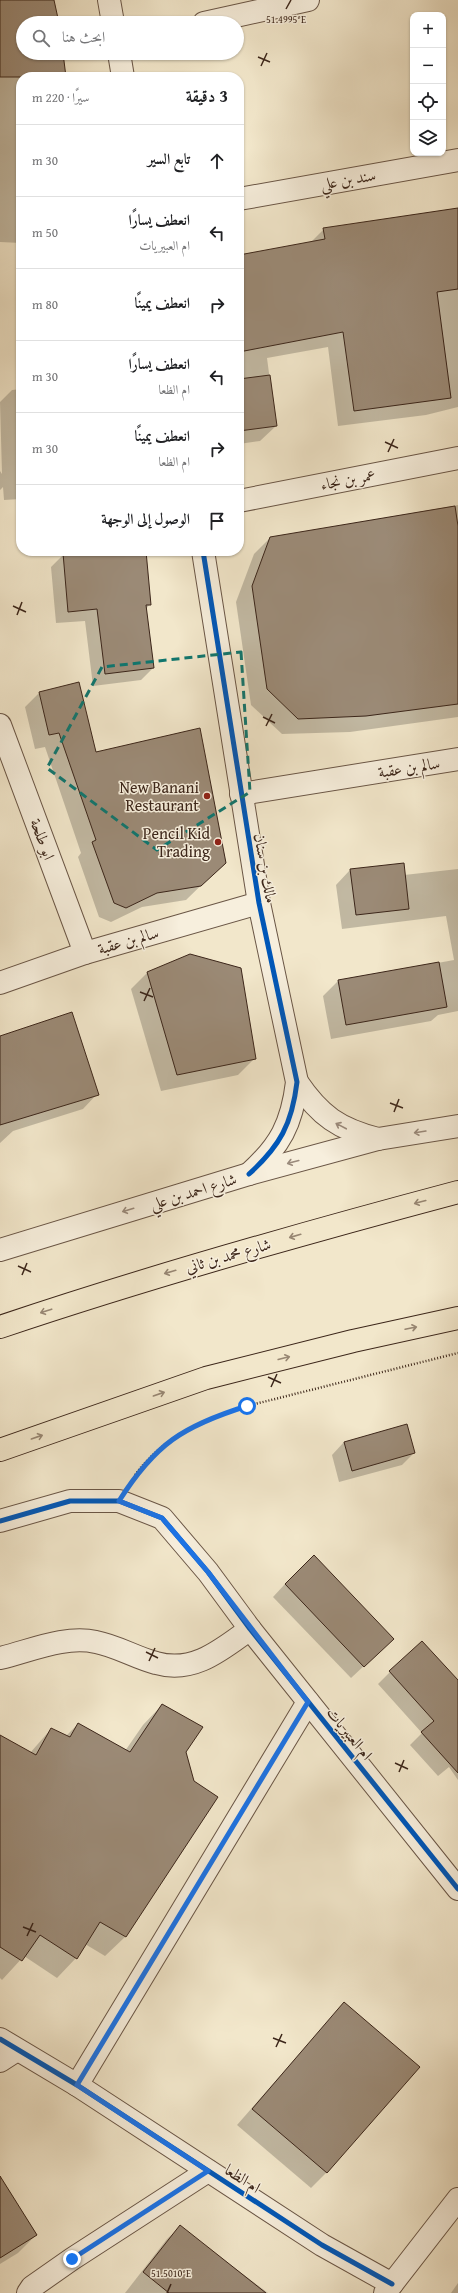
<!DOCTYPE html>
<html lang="ar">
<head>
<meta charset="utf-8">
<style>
  body { margin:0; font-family:"Gentium Book Plus",Amiri,serif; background:#f2f2f2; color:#202124; direction:rtl }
  .controls { position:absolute; right:12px; top:12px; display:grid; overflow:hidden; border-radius:8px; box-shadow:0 1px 3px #0004 }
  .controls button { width:36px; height:36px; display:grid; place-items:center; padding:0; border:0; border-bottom:1px solid #e0e0e0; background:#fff; color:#202124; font:20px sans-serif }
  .stop { position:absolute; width:12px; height:12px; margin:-9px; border:3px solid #1a73e8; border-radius:50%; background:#fff }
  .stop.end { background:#1a73e8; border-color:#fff; box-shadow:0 1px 4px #0008 }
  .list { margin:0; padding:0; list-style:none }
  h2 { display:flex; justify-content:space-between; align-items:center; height:52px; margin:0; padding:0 16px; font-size:17px }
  h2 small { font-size:13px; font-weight:400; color:#757577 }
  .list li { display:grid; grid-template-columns:26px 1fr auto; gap:12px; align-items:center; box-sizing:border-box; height:72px; padding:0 16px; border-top:1px solid #e0e0e0 }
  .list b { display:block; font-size:15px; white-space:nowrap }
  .list p { margin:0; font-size:13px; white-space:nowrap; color:#757577 }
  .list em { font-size:13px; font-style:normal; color:#757577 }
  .icon { flex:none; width:22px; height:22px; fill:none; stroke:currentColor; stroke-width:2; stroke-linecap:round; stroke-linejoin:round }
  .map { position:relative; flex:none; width:458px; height:2293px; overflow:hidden; direction:ltr }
  .search { position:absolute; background:#fff; box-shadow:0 1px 3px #0004; left:16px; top:16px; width:228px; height:44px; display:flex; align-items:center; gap:10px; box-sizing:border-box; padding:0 14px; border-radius:22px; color:#757577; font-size:15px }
  .panel { position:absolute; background:#fff; box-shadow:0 1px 3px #0004; left:16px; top:72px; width:228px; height:484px; border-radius:16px; direction:rtl }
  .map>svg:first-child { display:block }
</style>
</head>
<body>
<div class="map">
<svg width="458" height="2293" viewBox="0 0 458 2293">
  <rect width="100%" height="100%" fill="#f2e7cb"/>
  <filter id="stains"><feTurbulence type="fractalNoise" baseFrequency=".005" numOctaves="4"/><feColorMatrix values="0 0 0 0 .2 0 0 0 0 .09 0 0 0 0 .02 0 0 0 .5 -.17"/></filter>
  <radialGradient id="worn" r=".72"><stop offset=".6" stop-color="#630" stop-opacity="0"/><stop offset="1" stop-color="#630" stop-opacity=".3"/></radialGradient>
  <g fill="#0003">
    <polygon points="0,0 53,0 58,23 23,23 23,53 62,53 65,77 21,77 21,243 0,242"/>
    <polygon points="458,209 458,407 426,415 338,426 328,347 267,358 276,426 260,441 239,444 239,256 311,242 324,229"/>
    <polygon points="21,389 21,499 4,500 3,487 0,490 0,471 2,474 0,402 12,390"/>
    <polygon points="458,505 458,717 350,732 282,734 251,705 236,602 254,554 270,538"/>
    <polygon points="100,551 145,551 150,604 146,609 153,668 141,680 93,686 85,621 56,623 51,567 64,554"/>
    <polygon points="39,693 96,753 225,862 186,900 142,907 111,922 99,917 78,857 81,853 45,747 35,749 25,707"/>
    <polygon points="458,869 458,1011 438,1015 431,1021 331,1039 323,996 338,981 454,960 446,916 342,929 336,885 350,870 404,875"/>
    <polygon points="190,955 254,1059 238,1075 161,1091 131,989 147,973"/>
    <polygon points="0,1037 97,1094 83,1109 13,1131 0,1143"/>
    <polygon points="344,1442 414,1453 402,1465 339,1482 332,1455"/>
    <polygon points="285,1584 380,1651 351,1678 273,1597"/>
    <polygon points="390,1672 458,1681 458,1780 449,1767 438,1776 410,1745 422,1733 378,1684"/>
    <polygon points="162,1705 185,1752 193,1782 216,1798 125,1937 105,1956 85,1944 76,1958 57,1978 24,1956 2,1980 0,1978 0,1736 30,1753 51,1729 66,1736 78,1724 125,1751 143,1725"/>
    <polygon points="344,2003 327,2172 311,2188 237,2125"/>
    <polygon points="0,2178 36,2235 18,2253 0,2264"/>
    <polygon points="180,2227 268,2293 125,2293 167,2239"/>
    <polygon points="458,2283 458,2293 451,2293"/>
  </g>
  <g fill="#9b8a76" stroke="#3c261a">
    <polygon points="0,0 54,0 59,23 23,23 23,53 63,53 66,77 0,77"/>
    <polygon points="458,208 458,289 437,292 451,398 354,411 343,332 239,352 239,255 325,239 323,228"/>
    <polygon points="270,375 277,426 239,431 239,379"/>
    <polygon points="455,506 458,526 458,704 366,716 298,719 267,689 252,586 270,537"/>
    <polygon points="89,551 146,551 151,605 146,605 154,668 105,674 97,609 68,612 63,553"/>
    <polygon points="79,682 96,752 200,728 226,863 201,886 157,893 126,908 114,903 92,842 96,840 59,733 49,735 39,692"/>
    <polygon points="404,863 409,909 356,915 350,869"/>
    <polygon points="190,954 241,968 256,1059 177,1075 147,972"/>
    <polygon points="439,962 447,1007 346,1025 338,980"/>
    <polygon points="72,1012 99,1095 0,1125 0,1036"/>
    <polygon points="407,1424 415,1453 352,1471 344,1442"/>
    <polygon points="314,1555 394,1639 364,1667 285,1584"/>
    <polygon points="422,1641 458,1680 458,1773 421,1732 434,1721 389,1671"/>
    <polygon points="162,1704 203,1727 186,1752 194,1781 218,1797 126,1937 100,1922 77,1959 40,1935 22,1961 0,1947 0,1735 36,1755 51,1728 70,1737 78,1723 130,1752"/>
    <polygon points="344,2002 420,2067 327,2173 252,2109"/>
    <polygon points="0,2176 37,2235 0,2258"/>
    <polygon points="180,2225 266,2293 169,2293 143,2272"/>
  </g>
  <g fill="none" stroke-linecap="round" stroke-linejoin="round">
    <defs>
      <g id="minor">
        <polyline points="109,0 113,23"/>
        <polyline points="204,23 308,0"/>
        <polyline points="119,53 123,77"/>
        <polyline points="239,199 458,160"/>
        <polyline points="239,501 458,458"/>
        <path d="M 203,551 L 259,903 L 297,1082 C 292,1124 280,1146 249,1174"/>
        <polyline points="0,725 85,953"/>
        <polyline points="241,794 458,759"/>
        <polyline points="0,983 85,953 259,903"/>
        <path d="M 297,1082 C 320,1116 339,1129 378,1139"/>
        <polyline points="0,1250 249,1174 378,1139 458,1126"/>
        <polyline points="0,1521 70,1501 119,1501 162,1518 208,1572 250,1629 458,1889"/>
        <path d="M 0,1658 C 30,1651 65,1635 96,1642 C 117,1646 136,1658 156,1663 C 194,1674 222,1649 250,1629"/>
        <polyline points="0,2039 77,2085 322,2245 392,2284"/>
        <polyline points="0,2061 17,2050"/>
        <polyline points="77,2085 308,1702"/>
        <polyline points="28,2293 32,2287 72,2259 208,2171"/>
        <polyline points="385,2293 458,2199"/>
      </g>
      <g id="major">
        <path d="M 0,1327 C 151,1276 304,1233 458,1192"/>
        <polyline points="0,1450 206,1378 353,1341 458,1318"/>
      </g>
    </defs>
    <use href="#minor" stroke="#6a5646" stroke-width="24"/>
    <use href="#major" stroke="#3c261a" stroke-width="24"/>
    <path stroke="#3c261a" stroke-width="2.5" stroke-dasharray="1 2" stroke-linecap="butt" d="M 135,1475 C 163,1437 204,1419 247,1406 L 458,1353"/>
    <use href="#minor" stroke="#f7efdd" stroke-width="22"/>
    <use href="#major" stroke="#f2e7cb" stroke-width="22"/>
    <defs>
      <g id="cycleway">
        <path d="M 203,551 L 259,903 L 297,1082 C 292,1124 280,1146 249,1174"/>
        <polyline points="0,1521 70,1501 119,1501 162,1518 208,1572 250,1629 458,1889"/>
        <polyline points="0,2039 77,2085 322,2245 392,2284"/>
      </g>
    </defs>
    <use href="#cycleway" stroke="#f7efdd" stroke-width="8"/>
    <use href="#cycleway" stroke="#0057b8" stroke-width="5"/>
  </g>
  <defs><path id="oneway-shaft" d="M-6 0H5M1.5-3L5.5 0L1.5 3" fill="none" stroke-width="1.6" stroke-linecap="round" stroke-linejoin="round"/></defs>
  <g stroke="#9a8a7c">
    <use href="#oneway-shaft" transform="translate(341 1126) rotate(-152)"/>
    <use href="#oneway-shaft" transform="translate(420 1132) rotate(171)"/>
    <use href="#oneway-shaft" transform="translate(293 1162) rotate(165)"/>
    <use href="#oneway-shaft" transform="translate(128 1210) rotate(163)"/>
  </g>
  <g stroke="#978672">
    <use href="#oneway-shaft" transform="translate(420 1202) rotate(165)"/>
    <use href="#oneway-shaft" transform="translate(295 1236) rotate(164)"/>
    <use href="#oneway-shaft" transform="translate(170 1272) rotate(164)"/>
    <use href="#oneway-shaft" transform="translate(46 1311) rotate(162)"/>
    <use href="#oneway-shaft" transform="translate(411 1328) rotate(-12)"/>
    <use href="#oneway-shaft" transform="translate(284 1358) rotate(-14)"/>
    <use href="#oneway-shaft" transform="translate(159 1394) rotate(-19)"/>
    <use href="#oneway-shaft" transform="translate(37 1437) rotate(-19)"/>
  </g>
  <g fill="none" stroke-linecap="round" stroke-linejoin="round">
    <path stroke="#1a73e8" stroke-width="5" d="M 72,2259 L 208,2171 L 77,2085 L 308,1702 L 208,1572 L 162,1518 L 119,1501 C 155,1444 183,1426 247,1406"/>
  </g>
  <path fill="none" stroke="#0f766e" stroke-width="3" stroke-dasharray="8 5" stroke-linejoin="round" d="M 241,652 L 250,792 L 157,850 L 47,768 L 102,667 Z"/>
  <path fill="none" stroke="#3c261a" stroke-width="1.5" d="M 286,9 L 291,0M 258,57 L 270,62M 261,66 L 267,53M 385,442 L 398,448M 388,452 L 394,439M 13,606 L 26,612M 17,615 L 22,602M 263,717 L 275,723M 266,726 L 272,714M 140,992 L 153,997M 144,1001 L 150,988M 390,1103 L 403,1108M 394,1112 L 399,1099M 18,1266 L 31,1272M 22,1275 L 27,1263M 268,1377 L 281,1383M 271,1387 L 277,1374M 146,1652 L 158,1658M 149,1661 L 155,1648M 395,1763 L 408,1769M 399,1772 L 404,1760M 23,1927 L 36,1932M 27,1936 L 33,1923M 273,2038 L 286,2043M 276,2047 L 282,2034M 167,2293 L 171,2284"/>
  <g fill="#8f2418" stroke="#f7efdd" stroke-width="1.5">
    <circle cx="207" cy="796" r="4"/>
    <circle cx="218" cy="842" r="4"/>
  </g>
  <g text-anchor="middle" stroke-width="3" stroke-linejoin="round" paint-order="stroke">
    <g font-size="16" fill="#3c261a" stroke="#f7efdd">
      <text transform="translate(348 179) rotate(-10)" y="6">سند بن علي</text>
      <text transform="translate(348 479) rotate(-11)" y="6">عمر بن نجاء</text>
      <text transform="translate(409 767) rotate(-9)" y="6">سالم بن عقبة</text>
      <text transform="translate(43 839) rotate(69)" y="6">ابو طلحة</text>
      <text transform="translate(266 868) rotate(80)" y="6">مالك بن سنان</text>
      <text transform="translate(128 940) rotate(-16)" y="6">سالم بن عقبة</text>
      <text transform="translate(193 1191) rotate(-17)" y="6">شارع احمد بن علي</text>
      <text transform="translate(228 1255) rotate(-16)" y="6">شارع محمد بن ثاني</text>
      <text transform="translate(350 1733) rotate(51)" y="6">ام العبيريات</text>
      <text transform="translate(243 2178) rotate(33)" y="6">ام الظعا</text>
    </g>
    <g font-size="16" fill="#3c261a" stroke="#f7efdd" text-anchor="end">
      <text x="199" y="793">New Banani<tspan x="199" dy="18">Restaurant</tspan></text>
      <text x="210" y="839">Pencil Kid<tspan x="210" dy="18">Trading</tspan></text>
    </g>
  </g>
  <g font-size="10" text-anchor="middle" fill="#3c261a" stroke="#f7efdd" stroke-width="3" stroke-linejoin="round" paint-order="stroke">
    <text x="286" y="23">51.4995°E</text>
    <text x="171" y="2277">51.5010°E</text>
  </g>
  <rect width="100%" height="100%" filter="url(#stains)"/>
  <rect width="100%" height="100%" fill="url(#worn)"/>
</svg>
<div class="controls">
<button>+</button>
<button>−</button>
<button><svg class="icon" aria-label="locate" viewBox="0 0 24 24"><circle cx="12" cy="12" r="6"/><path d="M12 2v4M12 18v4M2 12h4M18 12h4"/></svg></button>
<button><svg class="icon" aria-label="layers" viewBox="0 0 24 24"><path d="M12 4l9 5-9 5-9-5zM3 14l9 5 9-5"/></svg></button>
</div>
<div class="stop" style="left:247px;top:1406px"></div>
<div class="stop end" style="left:72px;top:2259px"></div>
<div class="search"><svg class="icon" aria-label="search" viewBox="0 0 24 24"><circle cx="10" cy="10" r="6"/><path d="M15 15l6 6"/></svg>ابحث هنا</div>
<section class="panel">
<h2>3 دقيقة<small>سيرًا · 220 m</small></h2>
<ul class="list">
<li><svg class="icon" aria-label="ahead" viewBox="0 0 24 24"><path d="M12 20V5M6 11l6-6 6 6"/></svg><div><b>تابع السير</b></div><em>30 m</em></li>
<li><svg class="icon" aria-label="left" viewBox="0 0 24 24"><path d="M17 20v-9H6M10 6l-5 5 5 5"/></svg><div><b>انعطف يسارًا</b><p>ام العبيريات</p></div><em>50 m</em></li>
<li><svg class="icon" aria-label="right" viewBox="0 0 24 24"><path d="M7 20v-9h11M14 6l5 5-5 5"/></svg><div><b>انعطف يمينًا</b></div><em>80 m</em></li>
<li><svg class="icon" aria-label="left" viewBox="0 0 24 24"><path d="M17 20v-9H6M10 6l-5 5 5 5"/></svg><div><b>انعطف يسارًا</b><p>ام الظعا</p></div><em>30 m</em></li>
<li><svg class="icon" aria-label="right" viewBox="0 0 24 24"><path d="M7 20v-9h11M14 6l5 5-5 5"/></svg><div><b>انعطف يمينًا</b><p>ام الظعا</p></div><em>30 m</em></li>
<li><svg class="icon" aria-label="arrive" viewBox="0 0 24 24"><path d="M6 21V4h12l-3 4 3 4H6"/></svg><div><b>الوصول إلى الوجهة</b></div></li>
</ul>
</section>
</div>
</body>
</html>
